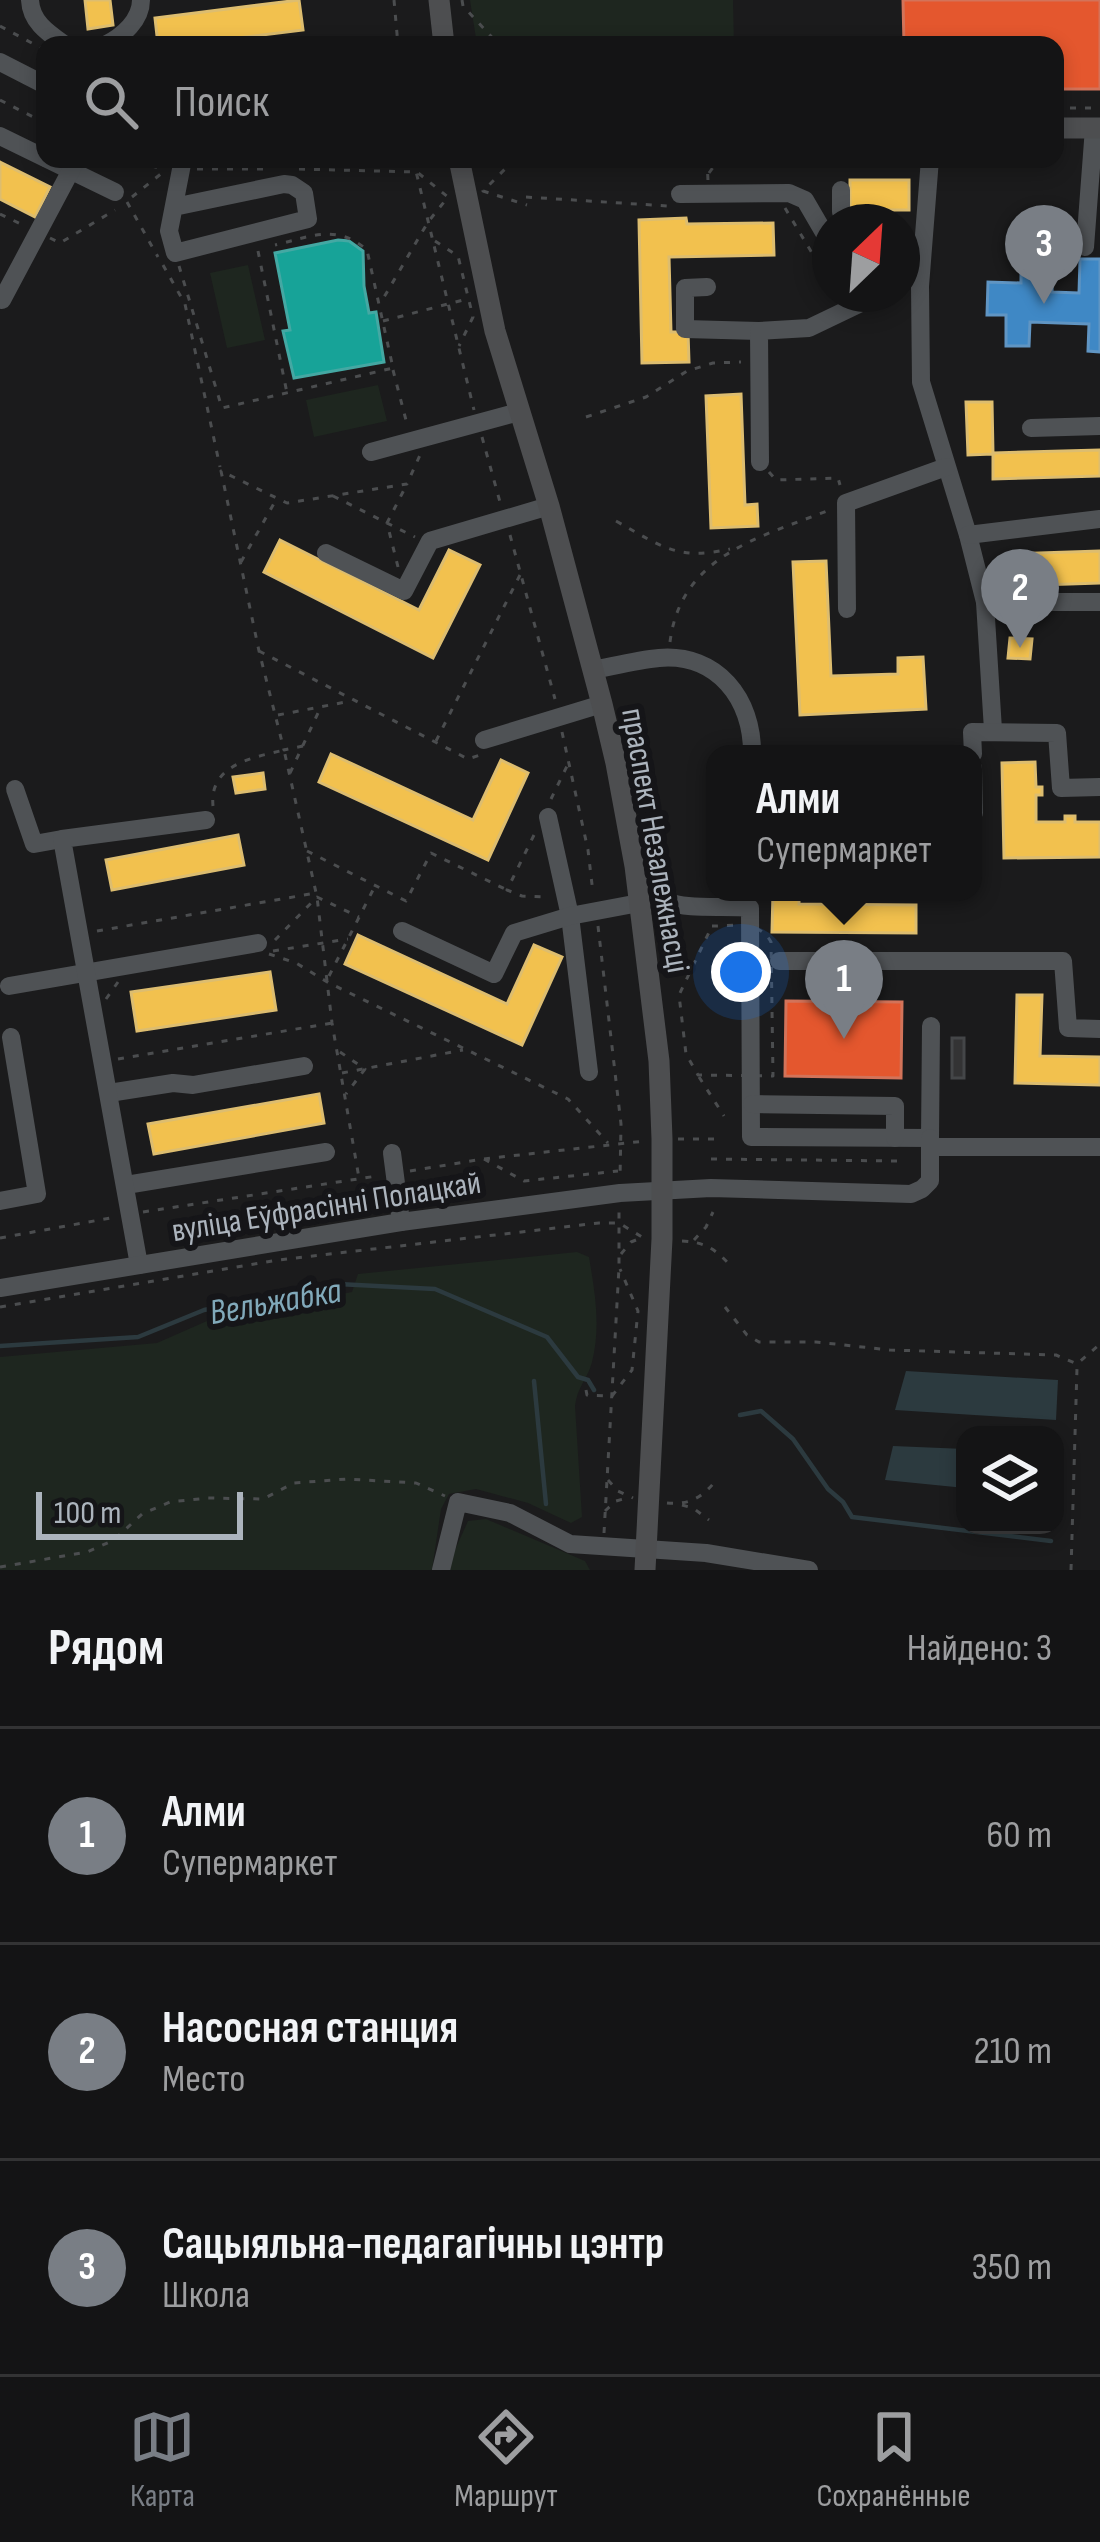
<!DOCTYPE html>
<html lang="ru">
<head>
<meta charset="utf-8">
<style>
  body { margin:0; font-family:"Sofia Sans Condensed",sans-serif; background:#212122; color:#f1f3f6 }
  .controls { position:absolute; right:36px; bottom:36px; display:grid; overflow:hidden; border-radius:24px; box-shadow:0 6px 18px #0003 }
  .controls button { width:108px; height:108px; display:grid; place-items:center; padding:0; border:0; border-bottom:3px solid #333334; background:#141415; color:#f1f3f6; font:60px sans-serif }
  .compass { position:absolute; left:812px; top:204px; width:108px; height:108px; border-radius:50%; background:#141415; box-shadow:0 6px 18px #0003; rotate:25deg }
  .scale { position:absolute; left:36px; bottom:30px; width:207px; box-sizing:border-box; padding-left:12px; border:6px solid #acb4bd; border-top:0; font-size:33px; line-height:42px; white-space:nowrap; color:#acb4bd; -webkit-text-stroke:9px #151518; paint-order:stroke }
  .you { position:absolute; left:741px; top:972px; width:42px; height:42px; margin:-30px; border:9px solid #fff; border-radius:50%; background:#1a73e8; box-shadow:0 0 0 18px #1a73e833 }
  .badge { display:grid; place-items:center; width:78px; height:78px; border-radius:50%; background:#797e85; color:#fff; font-size:39px; font-weight:700 }
  .pin { position:absolute; translate:-50% -99px; filter:drop-shadow(0 3px 6px #0008) }
  .pin::after { content:''; position:absolute; top:63px; width:42px; height:36px; background:inherit; clip-path:polygon(0 0,100% 0,50% 100%) }
  .popup { position:absolute; left:706px; top:745px; width:276px; height:156px; box-sizing:border-box; display:grid; place-content:center; border-radius:24px; background:#141415; filter:drop-shadow(0 3px 9px #0005); font-size:39px; white-space:nowrap; color:#9d9ea0 }
  .popup b { font-size:45px; color:#f1f3f6 }
  .popup::after { content:''; position:absolute; left:50%; top:100%; margin-left:-24px; border:24px solid transparent; border-top-color:#141415 }
  .list { margin:0; padding:0; list-style:none }
  h2 { display:flex; justify-content:space-between; align-items:center; height:156px; margin:0; padding:0 48px; font-size:51px }
  h2 small { font-size:39px; font-weight:400; color:#9d9ea0 }
  .list li { display:grid; grid-template-columns:78px 1fr auto; gap:36px; align-items:center; box-sizing:border-box; height:216px; padding:0 48px; border-top:3px solid #333334 }
  .list b { display:block; font-size:45px; white-space:nowrap }
  .list p { margin:0; font-size:39px; white-space:nowrap; color:#9d9ea0 }
  .list em { font-size:39px; font-style:normal; color:#9d9ea0 }
  .icon { flex:none; width:66px; height:66px; fill:none; stroke:currentColor; stroke-width:2; stroke-linecap:round; stroke-linejoin:round }
  .map { position:relative; flex:none; width:1100px; height:1570px; overflow:hidden }
  .search { position:absolute; background:#141415; box-shadow:0 6px 18px #0003; left:36px; right:36px; top:36px; height:132px; display:flex; align-items:center; gap:30px; box-sizing:border-box; padding:0 42px; border-radius:24px; color:#9d9ea0; font-size:45px }
  .sheet { height:804px; background:#141415 }
  nav { display:flex; justify-content:space-around; align-items:center; box-sizing:border-box; height:168px; border-top:3px solid #333334; background:#141415; font-size:33px; color:#9d9ea0 }
  nav a { display:grid; justify-items:center; gap:6px }
  nav .on { color:#797e85 }
  .map>svg:first-child { display:block }
</style>
</head>
<body>
<div class="map">
<svg width="1100" height="1570" viewBox="0 0 1100 1570">
  <rect width="100%" height="100%" fill="#1b1b1c"/>
  <g fill="#1e261f">
    <polygon points="470,0 733,0 734,45 477,45"/>
    <polygon points="248,265 265,340 227,348 210,273"/>
    <polygon points="378,385 387,421 314,437 306,400"/>
    <path d="M 577,1252 L 589,1257 C 595,1293 601,1326 592,1362 C 588,1378 577,1387 575,1406 L 582,1517 L 571,1523 L 528,1503 L 476,1489 L 449,1494 L 441,1509 L 432,1570 L 0,1570 L 0,1357 L 157,1343 L 207,1321 L 352,1292 L 358,1274 Z"/>
    <polygon points="486,1519 585,1561 590,1570 446,1570 468,1521"/>
  </g>
  <g fill="#2c3a3f">
    <polygon points="906,1371 1058,1380 1056,1420 895,1410"/>
    <polygon points="893,1446 965,1449 965,1488 885,1480"/>
  </g>
  <g fill="#f2c14e" stroke="#ddbd6f" stroke-width="3">
    <polygon points="85,0 110,0 113,25 88,29"/>
    <polygon points="299,0 303,30 180,45 158,45 155,18"/>
    <polygon points="0,162 50,187 35,217 0,199"/>
    <rect x="850" y="180" width="59" height="30"/>
    <polygon points="686,218 687,224 773,223 774,255 669,257 671,332 688,332 689,362 642,363 639,220"/>
    <polygon points="741,394 745,505 757,504 758,526 711,528 706,396"/>
    <polygon points="966,402 992,402 993,453 1100,450 1100,476 993,479 993,454 968,455"/>
    <polygon points="280,540 419,610 449,550 480,565 433,658 264,572"/>
    <polygon points="1100,551 1100,583 1011,586 1011,554"/>
    <polygon points="826,561 831,676 898,674 898,658 923,657 926,709 800,715 793,562"/>
    <polygon points="1010,638 1032,639 1030,659 1008,658"/>
    <polygon points="331,754 473,820 501,760 528,773 488,860 319,782"/>
    <polygon points="1035,762 1036,787 1042,787 1042,795 1036,795 1036,822 1065,822 1065,816 1075,816 1075,822 1100,822 1100,857 1004,858 1002,763"/>
    <polygon points="263,773 265,789 236,793 233,777"/>
    <polygon points="238,835 244,865 112,890 106,860"/>
    <polygon points="773,892 799,892 799,904 916,905 916,933 772,932"/>
    <polygon points="358,935 507,1004 534,945 562,957 522,1045 345,964"/>
    <polygon points="270,972 276,1010 137,1031 131,992"/>
    <polygon points="1017,995 1042,995 1040,1056 1100,1057 1100,1085 1015,1083"/>
    <polygon points="319,1094 324,1123 154,1154 148,1124"/>
  </g>
  <g fill="#e4572e" stroke="#d37359" stroke-width="3">
    <polygon points="903,0 1100,0 1100,89 1055,89 1055,45 904,45"/>
    <polygon points="786,1001 902,1002 901,1078 785,1076"/>
  </g>
  <polygon fill="#3f88c5" stroke="#6095c3" stroke-width="3" points="1021,256 1053,257 1052,292 1079,293 1080,259 1100,259 1100,352 1088,351 1089,324 1030,322 1029,346 1006,346 1006,315 987,315 988,282 1021,283"/>
  <polygon fill="#17a398" stroke="#44a8a3" stroke-width="3" points="338,240 349,241 363,251 364,286 369,313 376,312 384,362 294,378 283,331 290,330 275,253"/>
  <g fill="none" stroke-linecap="round" stroke-linejoin="round">
    <g stroke="#2c3a3f" stroke-width="4.5">
      <polyline points="0,1346 138,1337 204,1310 338,1284 435,1289 547,1337 578,1377 588,1380 594,1390"/>
      <polyline points="534,1381 546,1504"/>
      <polyline points="740,1415 761,1411 793,1439 828,1489 843,1502 852,1517 1051,1541"/>
    </g>
  </g>
  <rect fill="#333334" stroke="#444648" stroke-width="3" x="952" y="1038" width="12" height="40"/>
  <g fill="none" stroke-linecap="round" stroke-linejoin="round">
    <g stroke="#4b4d4f" stroke-width="3" stroke-dasharray="6 9" stroke-linecap="butt">
      <polyline points="394,0 398,45"/>
      <polyline points="462,0 463,6 499,45"/>
      <polyline points="0,26 41,48"/>
      <polyline points="0,100 45,123"/>
      <polyline points="1055,108 1100,108"/>
      <polyline points="122,159 164,169"/>
      <polyline points="413,159 474,410"/>
      <polyline points="515,159 483,191 527,205"/>
      <polyline points="707,159 708,181"/>
      <polyline points="197,169 272,169"/>
      <polyline points="299,169 417,172 448,197 428,222 380,304"/>
      <polyline points="709,173 719,159"/>
      <polyline points="132,197 162,173"/>
      <polyline points="526,197 668,206"/>
      <polyline points="127,202 158,257"/>
      <polyline points="785,208 830,283"/>
      <polyline points="0,214 25,226"/>
      <polyline points="50,238 60,243 115,210"/>
      <polyline points="435,241 458,256 473,317 459,346"/>
      <polyline points="258,251 287,393"/>
      <polyline points="163,265 185,304 220,467"/>
      <path d="M 179,266 L 222,408 L 393,368 L 367,250 C 336,223 310,237 275,245"/>
      <polyline points="383,321 467,299"/>
      <polyline points="393,370 407,424"/>
      <polyline points="586,417 646,397 687,371 713,363 741,362"/>
      <polyline points="482,437 500,502"/>
      <polyline points="769,472 776,480 838,478 840,485"/>
      <polyline points="333,496 415,537"/>
      <path d="M 616,521 C 661,546 677,561 730,549"/>
      <polyline points="510,535 555,699"/>
      <polyline points="241,562 277,498"/>
      <polyline points="398,567 387,523 406,486"/>
      <path d="M 670,642 C 681,554 762,537 832,509"/>
      <polyline points="259,651 468,759 480,755"/>
      <polyline points="278,715 351,701"/>
      <polyline points="562,732 588,850 593,893"/>
      <polyline points="436,741 521,573"/>
      <polyline points="303,746 284,750 259,651 221,471 287,503 407,484 420,455"/>
      <polyline points="290,773 319,711"/>
      <polyline points="551,799 568,764"/>
      <path d="M 213,806 C 209,765 251,758 284,750 L 317,897 L 332,1023 L 359,1178"/>
      <polyline points="534,835 507,890 522,896 548,897"/>
      <polyline points="307,851 406,901 431,853 507,890"/>
      <polyline points="598,926 621,1124 620,1179"/>
      <path d="M 712,926 C 734,926 759,920 771,942 L 773,1076 L 698,1075 L 686,1054 L 679,995 Z"/>
      <polyline points="97,931 316,893"/>
      <polyline points="275,940 317,897 359,917"/>
      <polyline points="273,951 348,939"/>
      <polyline points="269,954 296,963 329,983 568,1099 608,1143"/>
      <polyline points="329,976 374,888"/>
      <polyline points="106,999 118,982"/>
      <polyline points="340,1052 365,1069 346,1094"/>
      <polyline points="118,1059 332,1023"/>
      <polyline points="342,1073 463,1050"/>
      <polyline points="699,1077 724,1116"/>
      <polyline points="678,1139 714,1139"/>
      <polyline points="484,1159 524,1181 618,1171"/>
      <polyline points="711,1159 898,1161 898,1155"/>
      <polyline points="410,1171 483,1159 645,1141"/>
      <polyline points="143,1212 377,1176"/>
      <polyline points="0,1238 116,1217"/>
      <polyline points="694,1240 706,1227 713,1212"/>
      <path d="M 682,1241 C 702,1242 713,1247 727,1262"/>
      <polyline points="621,1254 631,1242 641,1238"/>
      <polyline points="0,1307 278,1260 599,1223 619,1223 642,1237"/>
      <polyline points="725,1307 747,1335 759,1342 816,1342 890,1350 1056,1355 1077,1364 1100,1344"/>
      <polyline points="586,1390 587,1395 612,1396 632,1370 638,1311 620,1269"/>
      <polyline points="608,1480 618,1491 633,1498"/>
      <path d="M 667,1503 C 687,1505 700,1499 713,1484"/>
      <polyline points="682,1505 693,1508 709,1520"/>
      <polyline points="605,1511 616,1501 627,1498"/>
      <polyline points="604,1533 619,1268 619,1207"/>
      <polyline points="0,1567 87,1552 114,1540 142,1514 170,1502 208,1498 263,1499 294,1483 347,1479 416,1483 445,1496"/>
      <polyline points="1071,1570 1077,1368"/>
    </g>
    <g stroke="#4f5255" stroke-width="18">
      <path d="M 30,0 C 31,22 48,33 65,45"/>
      <path d="M 105,45 C 123,36 141,20 141,0"/>
      <polyline points="0,62 45,85"/>
      <polyline points="0,136 45,158"/>
      <polyline points="47,159 115,192"/>
      <polyline points="930,159 920,286 921,382 968,535 985,602 993,730"/>
      <polyline points="841,190 841,212 847,222"/>
      <polyline points="680,194 789,193 805,200 830,243"/>
      <polyline points="174,207 284,184 292,185 304,193 308,219 175,253 169,231 183,159"/>
      <polyline points="1085,247 1094,128"/>
      <polyline points="707,287 685,288 685,329 759,331"/>
      <polyline points="2,300 77,159"/>
      <polyline points="1031,428 1100,426"/>
      <polyline points="371,452 519,412"/>
      <polyline points="760,462 759,331 809,328 880,294"/>
      <polyline points="968,535 1100,519"/>
      <polyline points="326,553 404,591 430,541 549,506"/>
      <polyline points="985,602 1100,602"/>
      <polyline points="847,609 846,503 946,467"/>
      <path d="M 593,670 C 614,666 637,660 659,658 C 717,653 753,699 752,754"/>
      <polyline points="484,740 602,704"/>
      <polyline points="973,754 972,732 1057,733 1061,788 1100,787"/>
      <polyline points="973,768 974,813"/>
      <polyline points="15,789 34,844 62,839"/>
      <polyline points="548,817 570,916 589,1072"/>
      <path d="M 635,866 C 645,877 658,895 670,902 C 686,910 729,905 750,908 L 751,1137 L 930,1138 L 931,1026"/>
      <polyline points="402,931 494,974 514,933 570,916 639,903"/>
      <polyline points="779,961 1063,961 1068,1028 1100,1029"/>
      <polyline points="9,986 258,943"/>
      <polyline points="109,1093 173,1083 193,1085 304,1066"/>
      <polyline points="752,1104 895,1106 895,1138"/>
      <polyline points="930,1147 1100,1147"/>
      <polyline points="392,1153 401,1222"/>
      <polyline points="126,1185 326,1152"/>
      <polyline points="0,1201 37,1194 11,1037"/>
      <polyline points="139,1265 62,839 206,820"/>
      <polyline points="0,1288 401,1222 620,1193 711,1188 911,1194 922,1189 930,1181 930,1138"/>
      <polyline points="441,1570 458,1502 510,1513 570,1544 706,1553 809,1570"/>
    </g>
    <g stroke="#4d4e50" stroke-width="21">
      <polyline points="439,0 444,45"/>
      <polyline points="1055,128 1100,128"/>
      <polyline points="459,159 495,331 549,506 602,704 616,763 635,866 659,1061 662,1139 662,1239 645,1570"/>
    </g>
  </g>
  <g text-anchor="middle" stroke-width="12" stroke-linejoin="round" paint-order="stroke">
    <g font-size="33" fill="#acb4bd" stroke="#151518">
      <text transform="translate(657 840) rotate(80)" y="12">праспект Незалежнасці</text>
      <text transform="translate(326 1205) rotate(-9)" y="12">вуліца Еўфрасінні Полацкай</text>
    </g>
    <g font-size="36" font-style="italic" fill="#81a9ba" stroke="#151518">
      <text transform="translate(275 1300) rotate(-10)" y="13">Вельжабка</text>
    </g>
  </g>
</svg>
<div class="controls">
<button><svg class="icon" aria-label="layers" viewBox="0 0 24 24"><path d="M12 4l9 5-9 5-9-5zM3 14l9 5 9-5"/></svg></button>
</div>
<svg class="compass" viewBox="-18 -18 36 36"><path d="M0-13l5 13h-10z" fill="#e53935"/><path d="M0 13l5-13h-10z" fill="#9d9ea0"/></svg>
<div class="scale">100 m</div>
<div class="you"></div>
<div class="pin badge" style="left:844px;top:1039px">1</div>
<div class="popup"><b>Алми</b>Супермаркет</div>
<div class="pin badge" style="left:1020px;top:648px">2</div>
<div class="pin badge" style="left:1044px;top:304px">3</div>
<div class="search"><svg class="icon" aria-label="search" viewBox="0 0 24 24"><circle cx="10" cy="10" r="6"/><path d="M15 15l6 6"/></svg>Поиск</div>
</div>
<section class="sheet">
<h2>Рядом<small>Найдено: 3</small></h2>
<ul class="list">
<li><span class="badge">1</span><div><b>Алми</b><p>Супермаркет</p></div><em>60 m</em></li>
<li><span class="badge">2</span><div><b>Насосная станция</b><p>Место</p></div><em>210 m</em></li>
<li><span class="badge">3</span><div><b>Сацыяльна-педагагічны цэнтр</b><p>Школа</p></div><em>350 m</em></li>
</ul>
</section>
<nav>
<a class="on"><svg class="icon" aria-label="map" viewBox="0 0 24 24"><path d="M3 6l6-2 6 2 6-2v14l-6 2-6-2-6 2zM9 4v14M15 6v14"/></svg>Карта</a>
<a><svg class="icon" aria-label="directions" viewBox="0 0 24 24"><path d="M12 3l9 9-9 9-9-9zM9 14v-3h6M13 9l2 2-2 2"/></svg>Маршрут</a>
<a><svg class="icon" aria-label="saved" viewBox="0 0 24 24"><path d="M7 4h10v16l-5-4-5 4z"/></svg>Сохранённые</a>
</nav>
</body>
</html>
